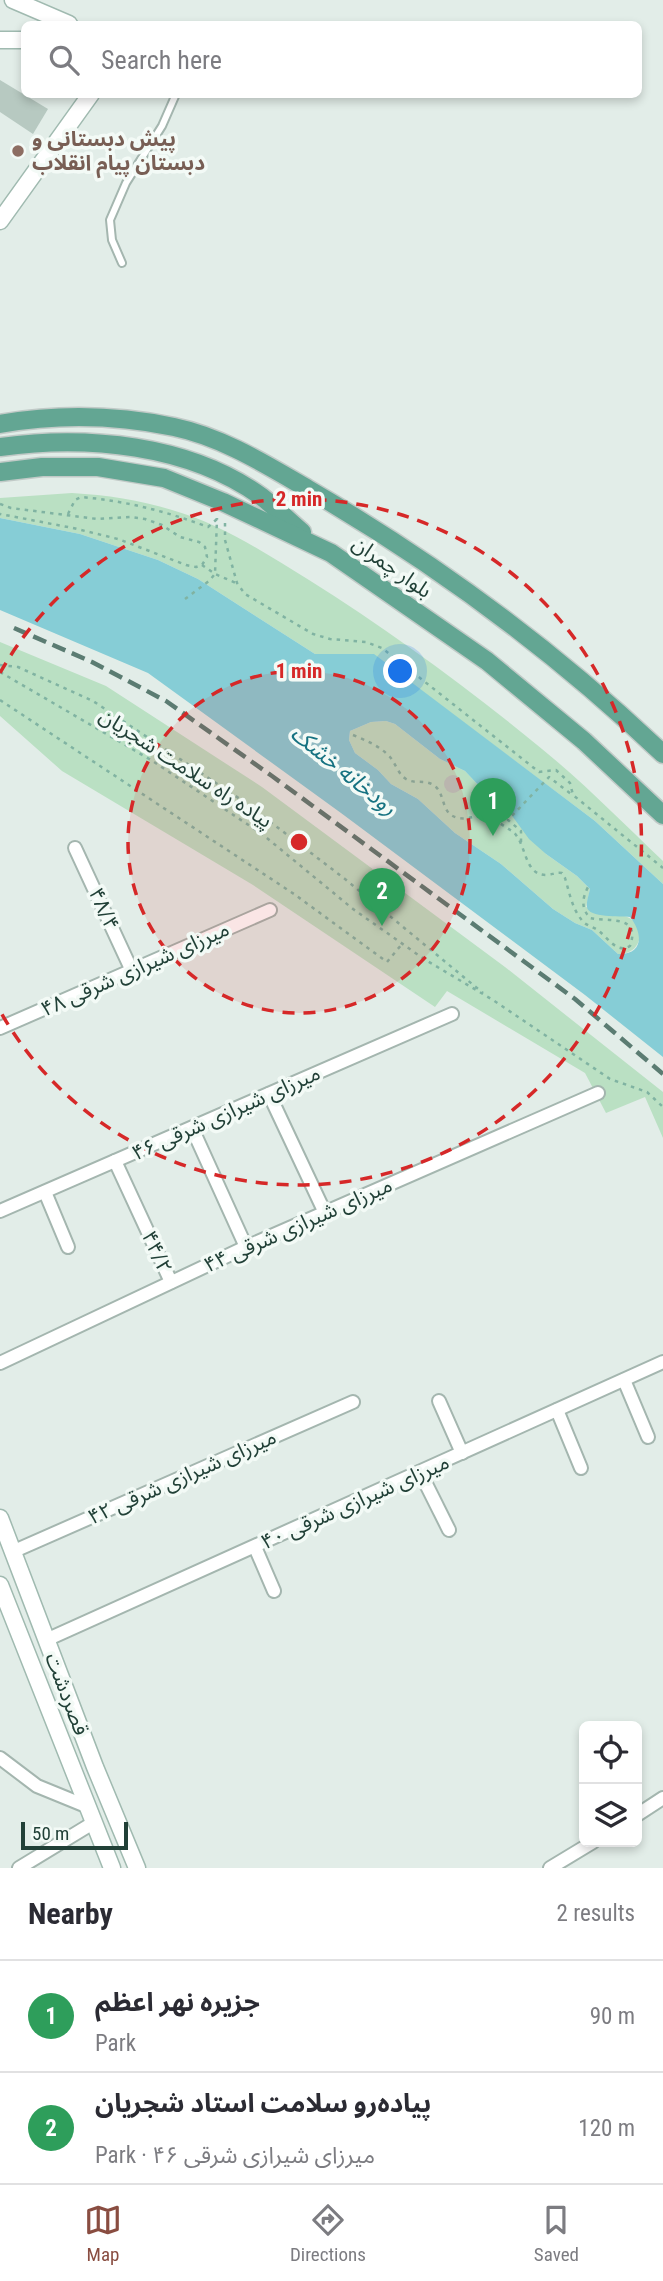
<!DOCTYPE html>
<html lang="en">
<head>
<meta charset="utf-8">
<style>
  body { margin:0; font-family:"Roboto Condensed","Noto Sans Arabic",sans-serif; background:#f7f7f7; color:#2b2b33 }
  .controls { position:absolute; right:21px; bottom:21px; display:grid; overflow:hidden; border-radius:10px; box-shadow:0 4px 10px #0003 }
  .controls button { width:63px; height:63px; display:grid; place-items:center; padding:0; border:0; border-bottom:2px solid #e1e1e2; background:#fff; color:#2b2b33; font:35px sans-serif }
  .scale { position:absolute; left:21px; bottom:18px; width:107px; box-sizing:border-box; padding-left:7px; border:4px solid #214037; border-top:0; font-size:19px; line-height:24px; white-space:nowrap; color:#214037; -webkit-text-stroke:5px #f3faf6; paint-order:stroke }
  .you { position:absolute; left:401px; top:672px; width:24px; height:24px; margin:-18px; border:5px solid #fff; border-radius:50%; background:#1a73e8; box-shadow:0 0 0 10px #1a73e833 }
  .badge { display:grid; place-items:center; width:46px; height:46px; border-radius:50%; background:#894d41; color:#fff; font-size:23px; font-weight:700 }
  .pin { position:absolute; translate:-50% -58px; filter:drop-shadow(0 2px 4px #0008) }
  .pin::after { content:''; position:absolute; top:37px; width:24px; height:21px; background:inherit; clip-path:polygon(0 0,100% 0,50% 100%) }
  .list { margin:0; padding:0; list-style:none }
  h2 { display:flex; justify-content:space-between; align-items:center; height:91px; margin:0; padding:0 28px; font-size:30px }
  h2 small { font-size:23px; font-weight:400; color:#7c7c81 }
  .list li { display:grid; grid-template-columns:46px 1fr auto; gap:21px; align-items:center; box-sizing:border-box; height:112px; padding:0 28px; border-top:2px solid #e1e1e2 }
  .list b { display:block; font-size:26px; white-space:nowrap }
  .list p { margin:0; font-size:23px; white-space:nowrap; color:#7c7c81 }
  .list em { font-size:23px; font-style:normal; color:#7c7c81 }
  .icon { flex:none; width:38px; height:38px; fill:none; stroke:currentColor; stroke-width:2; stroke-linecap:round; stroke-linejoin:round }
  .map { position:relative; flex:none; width:663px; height:1868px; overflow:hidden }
  .search { position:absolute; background:#fff; box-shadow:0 4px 10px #0003; left:21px; right:21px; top:21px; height:77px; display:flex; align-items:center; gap:18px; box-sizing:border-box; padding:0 24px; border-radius:10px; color:#7c7c81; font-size:26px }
  .sheet { height:315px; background:#fff }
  nav { display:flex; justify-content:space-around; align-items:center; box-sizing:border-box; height:98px; border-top:2px solid #e1e1e2; background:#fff; font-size:19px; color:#7c7c81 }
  nav a { display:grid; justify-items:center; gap:4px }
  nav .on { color:#894d41 }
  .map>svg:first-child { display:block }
</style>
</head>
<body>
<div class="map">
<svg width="663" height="1868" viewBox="0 0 663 1868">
  <rect width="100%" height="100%" fill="#e2ede8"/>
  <g fill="#bae0c3">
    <path d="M 72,493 C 106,495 140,500 172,510 C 222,524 265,553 309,580 C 390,631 468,688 542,749 C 584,783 623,823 663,861 L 663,884 L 595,821 L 374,655 L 315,654 L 198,579 L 158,560 L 80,534 L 0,518 L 0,498 Z"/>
    <polygon points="0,642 106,686 262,787 505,967 663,1092 663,1138 645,1097 606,1113 585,1073 447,991 435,1007 253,885 62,771 0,716"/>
    <path d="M 386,721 L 395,724 L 440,759 L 465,771 L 481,788 L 505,806 L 546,854 L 577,876 L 590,889 L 586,907 C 595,909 627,915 631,919 C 647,930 640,955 618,954 L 592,930 L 575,923 L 553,909 L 501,864 L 455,833 L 418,799 L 391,784 L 378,770 L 355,753 L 349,740 L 350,731 L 371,722 Z"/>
  </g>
  <path fill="#86cdd6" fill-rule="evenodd" d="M 0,518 L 80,534 L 158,560 L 198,579 L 315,654 L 374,654 L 595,821 L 663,884 L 663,1057 L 585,995 L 341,813 L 148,673 L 0,610 ZM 386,721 L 395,724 L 440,759 L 465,771 L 481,788 L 505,806 L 529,839 L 546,854 L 577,876 L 590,889 C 589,894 586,902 587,907 C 588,918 621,916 630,917 C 643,933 644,955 618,954 L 592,930 L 575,923 L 553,909 L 501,864 L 455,833 L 418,799 L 391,784 L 378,770 L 355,753 L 349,740 L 350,731 L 371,722 Z"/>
  <g fill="#b7c9c1">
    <polygon points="0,80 48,109 33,134 0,112"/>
    <circle cx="453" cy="784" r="9"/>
  </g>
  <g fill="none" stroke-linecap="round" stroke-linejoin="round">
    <defs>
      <polyline id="lane" points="122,263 112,240 110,220 126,183 162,126 176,94"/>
      <g id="street">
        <polyline points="75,848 132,971"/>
        <polyline points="0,1028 270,910"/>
        <polyline points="269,1094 325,1213"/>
        <polyline points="192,1128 246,1247"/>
        <polyline points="115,1161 171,1282"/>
        <polyline points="45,1192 68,1247"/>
        <polyline points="0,1211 452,1014"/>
        <polyline points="0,1363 246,1247 598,1093"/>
        <polyline points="624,1380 648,1437"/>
        <polyline points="439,1401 462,1453"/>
        <polyline points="557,1410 581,1468"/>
        <polyline points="420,1472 449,1530"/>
        <polyline points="255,1547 274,1591"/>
        <polyline points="12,1552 353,1402"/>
        <polyline points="46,1640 663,1362"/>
        <polyline points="0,1758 37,1786 86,1806"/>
        <polyline points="637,1815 663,1798"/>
        <polyline points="19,1868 93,1823"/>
        <polyline points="550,1868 593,1842"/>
      </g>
      <g id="secondary">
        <polyline points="13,0 69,24"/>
        <polyline points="0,40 24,40"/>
        <polyline points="0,221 91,94"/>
        <polyline points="0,1518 95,1767 137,1868"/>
        <polyline points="0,1585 112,1868"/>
      </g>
      <g id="primary">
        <path d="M 0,424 C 57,414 116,415 174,427 C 222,437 265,464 308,489 C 435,563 556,652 663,754"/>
        <path d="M 0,447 C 86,435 189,444 262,497 C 276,508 289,521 302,532"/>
        <polyline points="0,472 42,467 98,467 164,478 223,502 331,553 487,661 584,741 663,815"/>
      </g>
    </defs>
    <use href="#lane" stroke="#a4b6af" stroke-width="10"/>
    <use href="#street" stroke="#a4b6af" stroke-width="16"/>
    <use href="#secondary" stroke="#a0bab0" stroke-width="19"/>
    <use href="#primary" stroke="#c1cac7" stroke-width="21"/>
    <g stroke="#80b3a2" stroke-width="2.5" stroke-dasharray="3.5 5" stroke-linecap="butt">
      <polyline points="0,504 11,508 97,519 131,517 145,519 162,525 180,537 199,542 205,547 207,557 202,565 196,567 186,565 118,539 73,528 0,514"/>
      <path d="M 68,514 L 75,500 L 81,497 C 126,501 165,511 208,527 L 217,519"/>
      <polyline points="225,523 225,540 237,583 245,594 313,634 330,639 366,642 382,648 539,772 556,770 570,783 573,795 663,868"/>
      <polyline points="202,565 215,574 236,583"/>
      <polyline points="185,599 209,581 215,574 217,518"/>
      <polyline points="0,665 18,667 93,701 243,801 345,879 483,993"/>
      <polyline points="0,672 151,760 262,834 353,909 424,959 493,1000 610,1079 647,1092 663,1107"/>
      <polyline points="0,700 294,894 387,962 402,944"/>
      <path d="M 353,735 C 367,741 380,746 390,757 C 396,764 398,774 406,779 C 416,785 426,778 436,787 C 444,795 442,808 451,815 C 462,822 472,816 483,816 C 493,817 503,826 512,831 C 527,842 523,875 546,875 C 552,875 555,872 562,873 L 565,878 C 569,891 572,908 581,919 C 585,926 593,926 599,931 C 608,938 617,954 630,946 C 641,915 610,922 590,918 C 581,908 582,899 588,887"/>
      <polyline points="521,842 521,831 508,820 549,777 571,794"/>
    </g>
    <use href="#lane" stroke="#fff" stroke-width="6"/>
    <use href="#street" stroke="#fff" stroke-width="12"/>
    <use href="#secondary" stroke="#fff" stroke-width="16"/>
    <use href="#primary" stroke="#63a693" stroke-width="18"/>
    <polyline stroke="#5b7c72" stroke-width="4.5" stroke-dasharray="14 7" stroke-linecap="butt" points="14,628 92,662 166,701 272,776 575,999 663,1074"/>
  </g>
  <circle cx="299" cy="842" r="171" fill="#d62828" fill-opacity=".12"/>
  <g fill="none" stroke="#d62828" stroke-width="3.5" stroke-dasharray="12 9">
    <circle cx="299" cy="842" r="171"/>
    <path d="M0 673A343 343 0 1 1 0 1011"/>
  </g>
  <circle fill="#8d6e63" stroke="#f3faf6" stroke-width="2.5" cx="18" cy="151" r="7"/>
  <g text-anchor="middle" stroke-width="7" stroke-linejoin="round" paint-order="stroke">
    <g font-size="21" font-weight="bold" fill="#785e54" stroke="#f3faf6" text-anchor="start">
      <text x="32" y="146">پیش دبستانی و<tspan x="32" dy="24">دبستان پیام انقلاب</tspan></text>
    </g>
    <g font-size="21" fill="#214037" stroke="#f3faf6">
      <text transform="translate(392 567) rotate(35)" y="7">بلوار چمران</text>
      <text transform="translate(186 768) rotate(33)" y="7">پیاده راه سلامت شجریان</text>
      <text transform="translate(104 909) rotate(65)" y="7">۴۸/۴</text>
      <text transform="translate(135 969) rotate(-24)" y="7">۴۸ میرزای شیرازی شرقی</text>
      <text transform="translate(226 1113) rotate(-24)" y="7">۴۶ میرزای شیرازی شرقی</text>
      <text transform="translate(298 1225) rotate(-24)" y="7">۴۴ میرزای شیرازی شرقی</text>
      <text transform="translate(157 1252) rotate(65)" y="7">۴۴/۲</text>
      <text transform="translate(182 1477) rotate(-24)" y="7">۴۲ میرزای شیرازی شرقی</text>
      <text transform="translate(355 1502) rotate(-24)" y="7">۴۰ میرزای شیرازی شرقی</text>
      <text transform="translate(67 1694) rotate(69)" y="7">قصردشت</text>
    </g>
    <g font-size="23" font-style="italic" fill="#167281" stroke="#f3faf6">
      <text transform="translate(344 770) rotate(39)" y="8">رودخانه خشک</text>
    </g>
  </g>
  <circle cx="299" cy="842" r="10" fill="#d62828" stroke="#f3faf6" stroke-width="3.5"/>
  <g font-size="21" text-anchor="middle" font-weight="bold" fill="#d62828" stroke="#f3faf6" stroke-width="7" stroke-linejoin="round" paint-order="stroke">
    <text x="299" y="506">2 min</text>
    <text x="299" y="678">1 min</text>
  </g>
</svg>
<div class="controls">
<button><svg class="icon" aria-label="locate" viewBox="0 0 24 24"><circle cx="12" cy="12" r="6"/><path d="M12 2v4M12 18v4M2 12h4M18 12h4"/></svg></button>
<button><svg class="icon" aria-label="layers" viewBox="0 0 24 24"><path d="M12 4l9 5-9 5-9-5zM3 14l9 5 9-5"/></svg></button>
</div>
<div class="scale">50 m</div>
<div class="you"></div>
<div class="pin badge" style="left:493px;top:836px;background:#2e9e5b">1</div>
<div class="pin badge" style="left:382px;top:926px;background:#2e9e5b">2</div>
<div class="search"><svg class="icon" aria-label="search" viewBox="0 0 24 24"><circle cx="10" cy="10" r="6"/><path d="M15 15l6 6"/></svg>Search here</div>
</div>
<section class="sheet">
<h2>Nearby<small>2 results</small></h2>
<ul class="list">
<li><span class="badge" style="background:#2e9e5b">1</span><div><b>جزیره نهر اعظم</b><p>Park</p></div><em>90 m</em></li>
<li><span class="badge" style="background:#2e9e5b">2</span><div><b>پیاده‌رو سلامت استاد شجریان</b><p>Park · ۴۶ میرزای شیرازی شرقی</p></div><em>120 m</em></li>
</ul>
</section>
<nav>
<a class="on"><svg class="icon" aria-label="map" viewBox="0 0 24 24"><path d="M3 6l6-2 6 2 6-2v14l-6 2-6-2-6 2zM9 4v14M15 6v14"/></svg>Map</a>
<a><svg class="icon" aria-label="directions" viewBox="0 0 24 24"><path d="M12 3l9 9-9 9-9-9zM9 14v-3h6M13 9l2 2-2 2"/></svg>Directions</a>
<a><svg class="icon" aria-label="saved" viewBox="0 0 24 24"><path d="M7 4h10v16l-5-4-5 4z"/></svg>Saved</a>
</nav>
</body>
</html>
